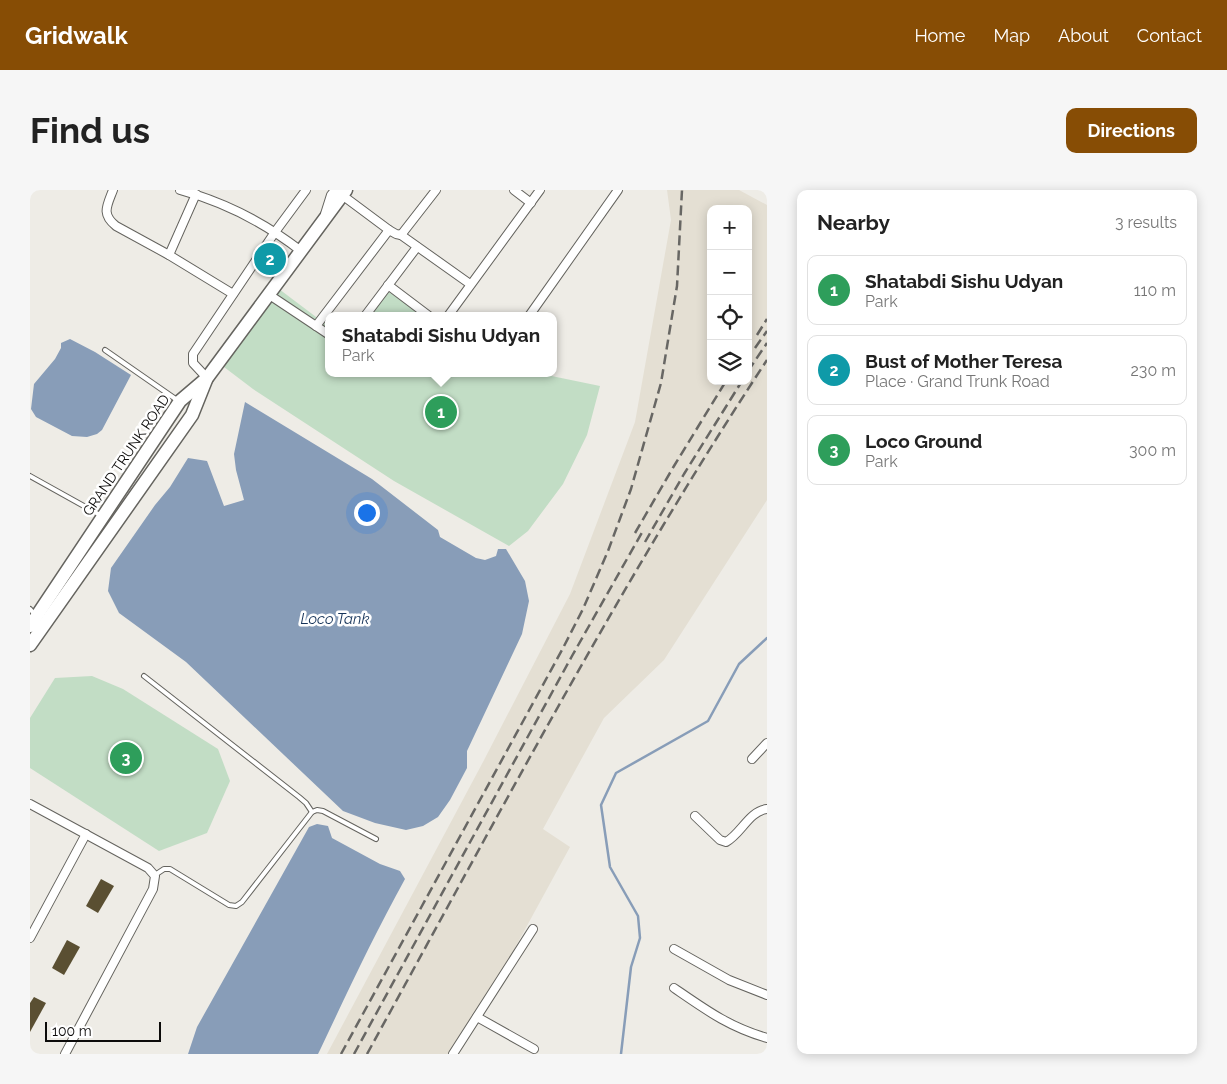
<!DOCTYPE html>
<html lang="en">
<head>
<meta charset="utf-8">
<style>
  body { margin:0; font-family:Raleway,sans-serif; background:#f6f6f6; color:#222 }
  .controls { position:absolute; right:15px; top:15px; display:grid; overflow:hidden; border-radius:10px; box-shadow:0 2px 12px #0003 }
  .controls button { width:45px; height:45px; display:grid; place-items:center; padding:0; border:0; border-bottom:1px solid #e0e0e0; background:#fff; color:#222; font:25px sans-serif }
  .scale { position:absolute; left:15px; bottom:12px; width:116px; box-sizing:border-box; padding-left:5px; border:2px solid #0c0b0a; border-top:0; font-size:14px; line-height:18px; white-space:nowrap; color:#0c0b0a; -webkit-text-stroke:4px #fff; paint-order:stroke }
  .you { position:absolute; left:336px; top:322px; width:18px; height:18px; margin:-12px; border:4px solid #fff; border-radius:50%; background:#1a73e8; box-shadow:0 0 0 8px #1a73e833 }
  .badge { display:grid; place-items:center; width:32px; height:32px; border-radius:50%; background:#874d05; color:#fff; font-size:16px; font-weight:700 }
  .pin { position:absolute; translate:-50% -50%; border:2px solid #fff; box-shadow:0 1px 5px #0006 }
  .popup { position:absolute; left:295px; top:122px; width:232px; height:65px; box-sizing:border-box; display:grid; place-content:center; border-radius:10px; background:#fff; filter:drop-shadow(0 1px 4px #0005); font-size:16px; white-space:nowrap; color:#767676 }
  .popup b { font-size:19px; color:#222 }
  .popup::after { content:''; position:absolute; left:50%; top:100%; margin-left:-10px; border:10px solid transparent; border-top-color:#fff }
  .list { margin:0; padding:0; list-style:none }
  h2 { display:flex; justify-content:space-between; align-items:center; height:65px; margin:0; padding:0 20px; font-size:21px }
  h2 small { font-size:16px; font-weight:400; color:#767676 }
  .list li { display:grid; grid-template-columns:32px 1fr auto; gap:15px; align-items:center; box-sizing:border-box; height:70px; margin:0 10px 10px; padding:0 10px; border:1px solid #e0e0e0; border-radius:10px }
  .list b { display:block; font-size:19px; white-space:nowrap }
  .list p { margin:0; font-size:16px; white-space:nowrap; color:#767676 }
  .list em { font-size:16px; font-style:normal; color:#767676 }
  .icon { flex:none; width:28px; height:28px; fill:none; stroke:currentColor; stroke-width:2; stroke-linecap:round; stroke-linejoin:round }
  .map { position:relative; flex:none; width:737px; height:864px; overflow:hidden; border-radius:10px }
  header { display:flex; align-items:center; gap:30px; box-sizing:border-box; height:70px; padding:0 25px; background:#874d05; color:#fff }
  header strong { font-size:24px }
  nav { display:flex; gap:28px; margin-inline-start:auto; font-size:18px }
  .intro { display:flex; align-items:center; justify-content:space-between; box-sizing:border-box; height:120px; padding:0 30px }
  h1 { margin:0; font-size:35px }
  .button { padding:12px 22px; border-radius:10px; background:#874d05; color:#fff; font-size:18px; font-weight:700 }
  main { display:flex; gap:30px; padding:0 30px }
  aside { flex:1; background:#fff; border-radius:10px; box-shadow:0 2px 12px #0003 }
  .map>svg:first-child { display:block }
</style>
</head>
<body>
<header>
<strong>Gridwalk</strong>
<nav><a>Home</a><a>Map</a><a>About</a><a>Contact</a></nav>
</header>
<div class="intro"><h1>Find us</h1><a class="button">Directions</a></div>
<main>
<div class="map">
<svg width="737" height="864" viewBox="0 0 737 864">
  <rect width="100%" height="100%" fill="#eeece6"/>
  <path fill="#e4dfd3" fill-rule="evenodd" d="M 637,0 L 709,0 L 737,15 L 737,310 L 634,470 L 574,528 L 513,639 L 540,657 L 464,796 L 421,864 L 297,864 L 453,572 L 540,404 L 605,232 L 641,30 ZM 681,19 L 718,19 L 718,191 L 681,191 Z"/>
  <g fill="#c2ddc5">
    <polygon points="249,99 298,136 298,183 507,183 570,196 557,245 533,294 498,341 479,356 364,291 223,199 194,177"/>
    <polygon points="356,100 394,126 338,126"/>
    <polygon points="62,486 93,499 188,559 200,591 177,643 129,661 0,578 0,528 25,488"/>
  </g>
  <g fill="#889db8">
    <polygon points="40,149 65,162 101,185 72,240 67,244 57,247 42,246 6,227 1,219 4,194 25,169 31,158 31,153"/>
    <polygon points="215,212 342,289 408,340 410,347 446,368 455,370 466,366 468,359 476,359 495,391 499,411 492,444 437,561 437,578 420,610 408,627 393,636 376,640 345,633 313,621 156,472 89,423 78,401 81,378 125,315 140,297 158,268 177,271 194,316 214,310 206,280 204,264"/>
    <path d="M 287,634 L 298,636 L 302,648 L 350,674 L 370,681 L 375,689 C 344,745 317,803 290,860 L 288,864 L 158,864 L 167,837 L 279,637 Z"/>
  </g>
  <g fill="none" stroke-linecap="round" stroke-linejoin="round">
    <polyline stroke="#889db8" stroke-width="2.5" points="591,864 601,777 610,748 608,726 580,677 571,615 586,583 678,531 709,474 737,448"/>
  </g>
  <g fill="#5a4f32">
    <polygon points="71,689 84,696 68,723 56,716"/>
    <polygon points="37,750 50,757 34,785 22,778"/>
    <polygon points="4,807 16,813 0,842 0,813"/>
  </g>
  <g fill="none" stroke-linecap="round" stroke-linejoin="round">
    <defs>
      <g id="service">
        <polyline points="75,160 147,210"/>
        <polyline points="0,286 70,325"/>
        <polyline points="0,419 5,425"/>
        <polyline points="114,486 269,607 276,613 282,622"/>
        <polyline points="125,685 134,679 140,679 199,715 206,716 212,712 282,622 287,620 293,621 346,649"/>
      </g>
      <g id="minor">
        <path d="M 83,0 C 77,16 71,24 86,36 L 139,65 L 203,104"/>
        <path d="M 150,0 C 194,12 235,33 271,61"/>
        <polyline points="484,0 501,13"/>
        <polyline points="312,5 359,40 366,44 371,45 406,0"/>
        <polyline points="295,24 301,5 305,0"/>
        <polyline points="371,45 440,94"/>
        <polyline points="139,65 166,4"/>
        <polyline points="358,95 399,126"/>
        <polyline points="238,104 298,144"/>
        <polyline points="335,126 387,57"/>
        <polyline points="418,126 510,0"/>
        <polyline points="499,126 588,0"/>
        <polyline points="286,136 359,40"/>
        <polyline points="177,188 163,173 163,164 245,42 276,0"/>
        <polyline points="722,569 737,553"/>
        <polyline points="0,614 118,678 125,686 123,699 35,864"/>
        <path d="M 665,626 L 690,650 L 696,652 C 711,644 719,621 737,619"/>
        <polyline points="0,748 56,644"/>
        <polyline points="644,759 699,790 737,805"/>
        <path d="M 644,798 C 676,820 699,837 737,848"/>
        <polyline points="447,827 504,859"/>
        <polyline points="423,864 503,739"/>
      </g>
      <g id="primary">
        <polyline points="0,436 150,211 177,188 316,0"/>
        <polyline points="0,455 162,225 176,190"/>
      </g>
    </defs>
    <use href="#service" stroke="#65645f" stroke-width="6"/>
    <use href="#minor" stroke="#65645f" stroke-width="10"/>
    <use href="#primary" stroke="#65645f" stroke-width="15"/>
    <use href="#service" stroke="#fff" stroke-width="4"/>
    <use href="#minor" stroke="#fff" stroke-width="8"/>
    <use href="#primary" stroke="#fff" stroke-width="12"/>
    <g stroke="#686764" stroke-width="2.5" stroke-dasharray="10 5" stroke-linecap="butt">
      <polyline points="727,145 737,129"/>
      <polyline points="725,158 737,141"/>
      <polyline points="718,181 737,153"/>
      <polyline points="605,343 644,276 696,191"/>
      <polyline points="615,352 654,284 712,191"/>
      <polyline points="311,864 532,460 553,419 578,361 601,299 631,193 647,96 652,0"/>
      <polyline points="324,864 542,466 614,339"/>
      <path d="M 337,864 C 466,630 590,393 737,170"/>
    </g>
  </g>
  <g text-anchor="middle" stroke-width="5" stroke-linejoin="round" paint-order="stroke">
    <g font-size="14" fill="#0c0b0a" stroke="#fff">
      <text transform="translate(96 265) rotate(-56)" y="5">GRAND TRUNK ROAD</text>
    </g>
    <g font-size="15" font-style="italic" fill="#153359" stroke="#fff">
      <text x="305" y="434">Loco Tank</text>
    </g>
  </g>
</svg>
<div class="controls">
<button>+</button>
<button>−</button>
<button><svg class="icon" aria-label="locate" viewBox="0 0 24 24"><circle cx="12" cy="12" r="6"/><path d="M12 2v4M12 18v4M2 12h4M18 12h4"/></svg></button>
<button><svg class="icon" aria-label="layers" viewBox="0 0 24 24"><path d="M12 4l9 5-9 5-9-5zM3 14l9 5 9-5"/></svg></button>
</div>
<div class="scale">100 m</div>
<div class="you"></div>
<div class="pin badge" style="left:411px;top:222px;background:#2e9e5b">1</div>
<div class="popup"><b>Shatabdi Sishu Udyan</b>Park</div>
<div class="pin badge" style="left:240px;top:69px;background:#0f9aa8">2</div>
<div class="pin badge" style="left:96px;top:568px;background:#2e9e5b">3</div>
</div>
<aside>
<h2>Nearby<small>3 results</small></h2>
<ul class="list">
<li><span class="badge" style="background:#2e9e5b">1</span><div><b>Shatabdi Sishu Udyan</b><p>Park</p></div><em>110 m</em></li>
<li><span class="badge" style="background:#0f9aa8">2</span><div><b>Bust of Mother Teresa</b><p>Place · Grand Trunk Road</p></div><em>230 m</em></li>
<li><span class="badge" style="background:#2e9e5b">3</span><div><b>Loco Ground</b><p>Park</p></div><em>300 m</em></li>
</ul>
</aside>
</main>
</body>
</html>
